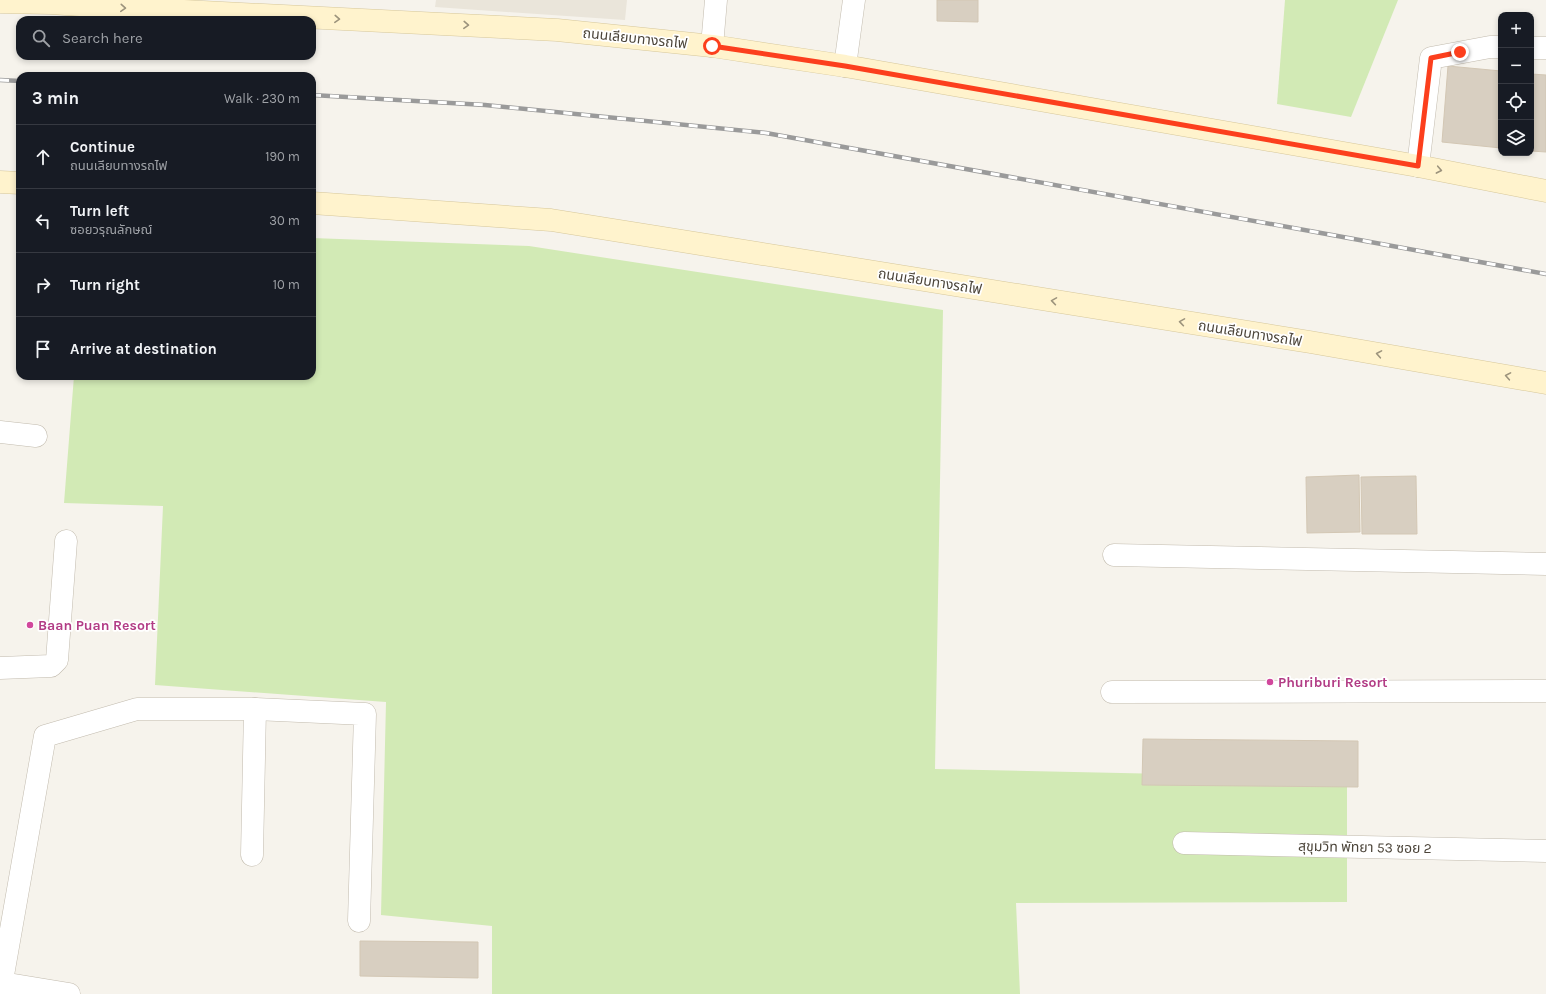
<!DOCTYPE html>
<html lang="en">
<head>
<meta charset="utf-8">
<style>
  body { margin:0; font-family:Karla,"Noto Sans Thai",sans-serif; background:#20242c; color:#f1f3f6 }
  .controls { position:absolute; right:12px; top:12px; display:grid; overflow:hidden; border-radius:8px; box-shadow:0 2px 6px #0003 }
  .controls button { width:36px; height:36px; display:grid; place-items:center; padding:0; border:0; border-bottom:1px solid #363941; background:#171b24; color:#f1f3f6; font:20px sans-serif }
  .stop { position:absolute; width:12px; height:12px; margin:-9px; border:3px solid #fc3f1d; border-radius:50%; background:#fff }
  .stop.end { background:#fc3f1d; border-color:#fff; box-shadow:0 1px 4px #0008 }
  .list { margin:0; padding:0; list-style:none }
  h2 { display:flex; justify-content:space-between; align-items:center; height:52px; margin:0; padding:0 16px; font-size:17px }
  h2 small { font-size:13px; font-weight:400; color:#9ea1a6 }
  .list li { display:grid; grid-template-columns:26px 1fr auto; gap:12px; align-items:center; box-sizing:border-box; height:64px; padding:0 16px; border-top:1px solid #363941 }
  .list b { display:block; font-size:15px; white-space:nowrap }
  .list p { margin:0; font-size:13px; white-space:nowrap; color:#9ea1a6 }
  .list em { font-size:13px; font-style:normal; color:#9ea1a6 }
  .icon { flex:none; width:22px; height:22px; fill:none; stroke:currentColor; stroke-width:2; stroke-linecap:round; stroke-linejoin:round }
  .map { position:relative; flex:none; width:1546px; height:994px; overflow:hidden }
  .search { position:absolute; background:#171b24; box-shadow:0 2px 6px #0003; left:16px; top:16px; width:300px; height:44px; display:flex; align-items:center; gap:10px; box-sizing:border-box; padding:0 14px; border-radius:12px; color:#9ea1a6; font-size:15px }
  .panel { position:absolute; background:#171b24; box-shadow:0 2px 6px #0003; left:16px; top:72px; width:300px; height:308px; border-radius:12px }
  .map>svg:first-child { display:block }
</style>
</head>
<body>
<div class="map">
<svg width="1546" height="994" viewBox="0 0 1546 994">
  <rect width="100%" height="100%" fill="#f6f3ec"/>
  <polygon fill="#eae5da" points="436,0 627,0 625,20 435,7"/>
  <g fill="#d2eab5">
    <polygon points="1285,0 1398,0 1351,117 1277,104"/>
    <polygon points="312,238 529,246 943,310 935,769 1347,778 1347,902 1016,903 1020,994 492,994 492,926 381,915 386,702 155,685 163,506 64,503 74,376 312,376"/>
  </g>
  <g fill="#d8cfc1" stroke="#d3c7b4">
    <polygon points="937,0 978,0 978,22 937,21"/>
    <polygon points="1448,66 1501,71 1501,148 1442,142"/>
    <polygon points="1531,74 1546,75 1546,152 1531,151"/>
    <polygon points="1359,475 1360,532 1307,533 1306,477"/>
    <polygon points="1416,476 1417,534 1362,534 1361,477"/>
    <polygon points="1143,739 1358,741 1358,787 1142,785"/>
    <polygon points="360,941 478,942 478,978 360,976"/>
  </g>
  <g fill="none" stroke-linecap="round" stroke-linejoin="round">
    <defs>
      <g id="street">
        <polyline points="712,46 716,0"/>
        <polyline points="1531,48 1546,48"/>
        <polyline points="845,66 854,0"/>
        <polyline points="1418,166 1431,58 1490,47 1501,47"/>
        <polyline points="0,432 36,436"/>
        <polyline points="1114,555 1546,564"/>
        <polyline points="0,668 51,666 57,660 66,541"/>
        <polyline points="1112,692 1546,691"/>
        <polyline points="1184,843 1546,851"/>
        <polyline points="252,855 255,709"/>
        <polyline points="2,983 69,994"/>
        <polyline points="0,992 45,736 137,709 255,709 365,714 359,921"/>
      </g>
      <g id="secondary">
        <polyline points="0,2 50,3 125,8 557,30 712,46 845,66 1418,166 1546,191"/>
        <polyline points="0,182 20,183"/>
        <polyline points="312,203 551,220 1310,342 1546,383"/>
      </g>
    </defs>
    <use href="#street" stroke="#c2bbae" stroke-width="23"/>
    <use href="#secondary" stroke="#d6c79b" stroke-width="23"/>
    <use href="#street" stroke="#fff" stroke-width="22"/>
    <use href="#secondary" stroke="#fff3cd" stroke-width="22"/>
    <defs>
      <g id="rail">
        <polyline points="0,80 20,81"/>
        <polyline points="312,95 485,105 766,133 1321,233 1546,274"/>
      </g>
    </defs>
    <use href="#rail" stroke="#9a9a9a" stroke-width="4.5"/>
    <use href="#rail" stroke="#fff" stroke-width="3" stroke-dasharray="9" stroke-linecap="butt"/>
  </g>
  <defs><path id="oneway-chevron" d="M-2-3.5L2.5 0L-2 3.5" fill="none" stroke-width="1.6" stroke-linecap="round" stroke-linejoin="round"/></defs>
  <g stroke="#9c937c">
    <use href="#oneway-chevron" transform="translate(123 8) rotate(4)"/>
    <use href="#oneway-chevron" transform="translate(337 19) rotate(3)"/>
    <use href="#oneway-chevron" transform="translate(466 25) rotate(3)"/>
    <use href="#oneway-chevron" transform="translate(1439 170) rotate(11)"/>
    <use href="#oneway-chevron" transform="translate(1054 301) rotate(-171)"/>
    <use href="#oneway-chevron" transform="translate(1182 322) rotate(-171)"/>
    <use href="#oneway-chevron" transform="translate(1379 354) rotate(-170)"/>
    <use href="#oneway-chevron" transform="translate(1508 376) rotate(-170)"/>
  </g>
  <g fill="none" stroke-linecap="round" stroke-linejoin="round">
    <polyline stroke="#fc3f1d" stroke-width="5" points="712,46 845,66 1418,166 1431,58 1460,52"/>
  </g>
  <g fill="#d1479c" stroke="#fff" stroke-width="1.5">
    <circle cx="30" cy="625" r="4"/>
    <circle cx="1270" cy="682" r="4"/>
  </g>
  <g text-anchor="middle" stroke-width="3.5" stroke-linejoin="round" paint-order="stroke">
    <g font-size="14" fill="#4b4439" stroke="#fff">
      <text transform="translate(635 38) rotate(6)" y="5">ถนนเลียบทางรถไฟ</text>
      <text transform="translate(930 281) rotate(9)" y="5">ถนนเลียบทางรถไฟ</text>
      <text transform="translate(1250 333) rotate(9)" y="5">ถนนเลียบทางรถไฟ</text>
      <text transform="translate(1365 847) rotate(1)" y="5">สุขุมวิท พัทยา 53 ซอย 2</text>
    </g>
    <g font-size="14" font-weight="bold" fill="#b23c85" stroke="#fff" text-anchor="start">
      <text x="38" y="630">Baan Puan Resort</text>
      <text x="1278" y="687">Phuriburi Resort</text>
    </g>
  </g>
</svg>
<div class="controls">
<button>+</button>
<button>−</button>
<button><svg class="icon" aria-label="locate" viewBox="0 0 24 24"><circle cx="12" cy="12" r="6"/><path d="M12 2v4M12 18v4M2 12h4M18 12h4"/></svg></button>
<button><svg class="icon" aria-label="layers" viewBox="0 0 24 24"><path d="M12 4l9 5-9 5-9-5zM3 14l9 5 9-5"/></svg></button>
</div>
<div class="stop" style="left:712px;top:46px"></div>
<div class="stop end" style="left:1460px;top:52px"></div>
<div class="search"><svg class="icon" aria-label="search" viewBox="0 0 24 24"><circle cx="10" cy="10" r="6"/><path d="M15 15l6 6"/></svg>Search here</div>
<section class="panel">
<h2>3 min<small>Walk · 230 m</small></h2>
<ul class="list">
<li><svg class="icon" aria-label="ahead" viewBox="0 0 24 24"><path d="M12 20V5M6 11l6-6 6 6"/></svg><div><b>Continue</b><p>ถนนเลียบทางรถไฟ</p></div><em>190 m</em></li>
<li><svg class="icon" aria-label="left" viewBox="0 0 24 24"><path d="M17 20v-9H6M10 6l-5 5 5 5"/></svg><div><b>Turn left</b><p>ซอยวรุณลักษณ์</p></div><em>30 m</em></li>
<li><svg class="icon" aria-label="right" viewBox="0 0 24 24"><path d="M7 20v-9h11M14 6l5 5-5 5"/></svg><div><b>Turn right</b></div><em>10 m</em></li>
<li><svg class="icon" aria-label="arrive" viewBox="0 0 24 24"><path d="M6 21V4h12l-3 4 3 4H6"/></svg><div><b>Arrive at destination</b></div></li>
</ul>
</section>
</div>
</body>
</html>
